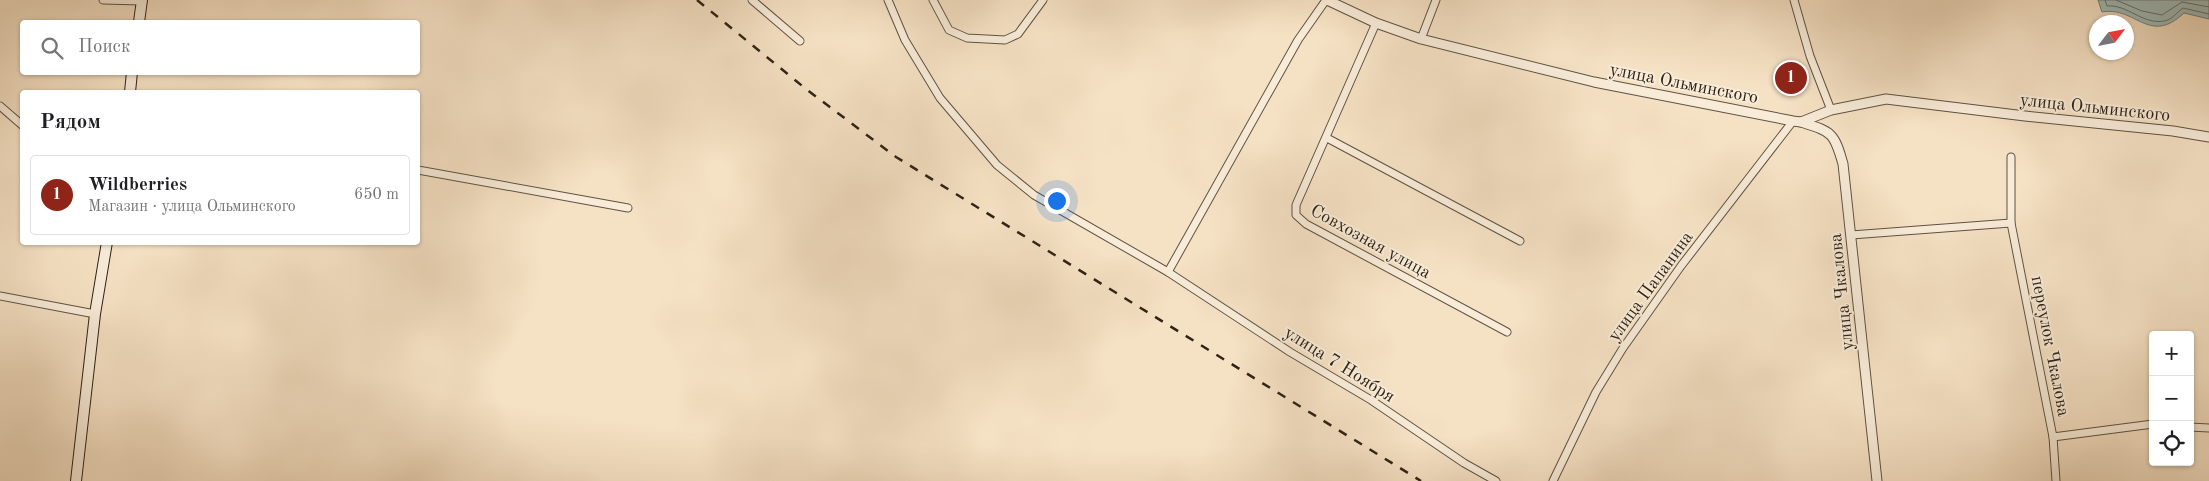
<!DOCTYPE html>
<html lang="ru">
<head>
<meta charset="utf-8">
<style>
  body { margin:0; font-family:"Old Standard TT",serif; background:#f6f6f6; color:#202124 }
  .controls { position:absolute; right:15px; bottom:15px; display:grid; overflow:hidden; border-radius:5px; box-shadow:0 1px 4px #0004 }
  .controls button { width:45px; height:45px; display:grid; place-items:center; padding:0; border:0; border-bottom:1px solid #e0e0e0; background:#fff; color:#202124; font:25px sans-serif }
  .compass { position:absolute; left:2089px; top:15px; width:45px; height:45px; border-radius:50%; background:#fff; box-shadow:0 1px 4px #0004; rotate:58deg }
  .you { position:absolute; left:1056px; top:200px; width:18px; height:18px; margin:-12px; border:4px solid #fff; border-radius:50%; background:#1a73e8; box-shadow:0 0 0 8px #1a73e833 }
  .badge { display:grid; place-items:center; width:32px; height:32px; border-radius:50%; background:#8f2418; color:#fff; font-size:16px; font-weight:700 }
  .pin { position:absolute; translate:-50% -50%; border:2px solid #fff; box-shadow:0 1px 5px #0006 }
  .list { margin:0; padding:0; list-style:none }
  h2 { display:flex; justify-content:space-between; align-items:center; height:65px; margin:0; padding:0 20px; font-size:21px }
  h2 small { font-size:16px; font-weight:400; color:#757577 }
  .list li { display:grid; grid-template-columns:32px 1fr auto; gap:15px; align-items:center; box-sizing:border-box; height:80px; margin:0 10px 10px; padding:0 10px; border:1px solid #e0e0e0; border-radius:5px }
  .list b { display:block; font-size:19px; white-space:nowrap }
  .list p { margin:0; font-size:16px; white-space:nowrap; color:#757577 }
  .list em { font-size:16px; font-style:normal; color:#757577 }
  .icon { flex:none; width:28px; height:28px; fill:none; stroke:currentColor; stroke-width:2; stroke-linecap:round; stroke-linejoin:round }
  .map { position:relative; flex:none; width:2209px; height:481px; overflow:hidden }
  .search { position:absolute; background:#fff; box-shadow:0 1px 4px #0004; left:20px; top:20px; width:400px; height:55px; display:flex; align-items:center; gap:12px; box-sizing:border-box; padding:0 18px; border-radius:5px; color:#757577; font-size:19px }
  .panel { position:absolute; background:#fff; box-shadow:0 1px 4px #0004; left:20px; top:90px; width:400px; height:155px; border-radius:5px }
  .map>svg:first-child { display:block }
</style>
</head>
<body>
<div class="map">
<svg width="2209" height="481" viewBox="0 0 2209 481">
  <rect width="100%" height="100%" fill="#f5e1c4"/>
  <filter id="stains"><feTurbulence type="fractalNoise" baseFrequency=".004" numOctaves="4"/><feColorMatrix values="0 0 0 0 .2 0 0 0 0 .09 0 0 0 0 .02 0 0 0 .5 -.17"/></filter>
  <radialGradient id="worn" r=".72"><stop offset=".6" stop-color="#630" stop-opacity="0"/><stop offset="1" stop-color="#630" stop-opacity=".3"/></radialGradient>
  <path fill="#9ebcbb" stroke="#727e79" d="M 2098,0 L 2209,0 L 2209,19 L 2184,13 C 2149,46 2136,6 2102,12 Z"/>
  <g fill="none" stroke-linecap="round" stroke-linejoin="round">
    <g stroke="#666f68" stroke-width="1">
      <path d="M 2105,0 L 2107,6 C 2127,4 2143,25 2164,21 C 2172,20 2177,12 2183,8 L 2209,14"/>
      <polyline points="2116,0 2142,11 2162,15 2182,2 2209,7"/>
    </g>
    <defs>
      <g id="minor">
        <polyline points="103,0 141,1"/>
        <polyline points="752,0 800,41"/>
        <polyline points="888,0 905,40 940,98 997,165 1034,195 1168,272 1290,352 1371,400 1464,463 1496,481"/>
        <polyline points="933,0 949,30 967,38 1005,40 1018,34 1043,0"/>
        <polyline points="1794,0 1810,56 1831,110"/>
        <polyline points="1376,23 1296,205 1296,215 1306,224 1507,332"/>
        <polyline points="1421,39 1436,0"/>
        <polyline points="0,106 22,125"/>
        <polyline points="1327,138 1520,241"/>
        <polyline points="2011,157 2011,223 2053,437 2153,424"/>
        <polyline points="418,170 628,208"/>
        <polyline points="1851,235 2011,223"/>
        <polyline points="1168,272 1298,40 1326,0"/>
        <polyline points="0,296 95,314"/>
        <polyline points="2190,427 2209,428"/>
        <polyline points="2053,437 2056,481"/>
        <polyline points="1553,481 1596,392 1623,348 1681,266 1793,121"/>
      </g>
      <g id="tertiary">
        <polyline points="1327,0 1376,23 1421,39 1594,82 1793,121 1801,122 1831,110 1886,99 2025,116 2173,131 2209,137"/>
        <path d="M 1801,122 C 1832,132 1834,132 1843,164 L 1877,481"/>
      </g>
      <g id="secondary">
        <polyline points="139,22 142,0"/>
        <polyline points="130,92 132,72"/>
        <polyline points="76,481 95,314 107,242"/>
      </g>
    </defs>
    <use href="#minor" stroke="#605241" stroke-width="9"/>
    <use href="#tertiary" stroke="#605241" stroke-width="11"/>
    <use href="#secondary" stroke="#2f2215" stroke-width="12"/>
    <use href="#minor" stroke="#f8ecd9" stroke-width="7"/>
    <use href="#tertiary" stroke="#f8ecd9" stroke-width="9"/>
    <use href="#secondary" stroke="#f8ecd9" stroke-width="10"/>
    <polyline stroke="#2f2215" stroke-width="2.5" stroke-dasharray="9 9" stroke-linecap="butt" points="697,0 806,89 896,157 1421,481"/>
  </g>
  <g text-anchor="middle" stroke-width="4" stroke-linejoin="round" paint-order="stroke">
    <g font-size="18" fill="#2f2215" stroke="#f8ecd9">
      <text transform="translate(1684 83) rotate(11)" y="6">улица Ольминского</text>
      <text transform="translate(2095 107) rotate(6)" y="6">улица Ольминского</text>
      <text transform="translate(1371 241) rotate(29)" y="6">Совхозная улица</text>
      <text transform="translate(1650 286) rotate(-54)" y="6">улица Папанина</text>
      <text transform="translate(1841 292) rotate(-96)" y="6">улица Чкалова</text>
      <text transform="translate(2051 346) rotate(79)" y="6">переулок Чкалова</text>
      <text transform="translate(1340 364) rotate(32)" y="6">улица 7 Ноября</text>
    </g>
  </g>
  <rect width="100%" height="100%" filter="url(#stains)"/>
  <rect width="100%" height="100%" fill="url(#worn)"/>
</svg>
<div class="controls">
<button>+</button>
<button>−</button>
<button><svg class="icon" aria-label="locate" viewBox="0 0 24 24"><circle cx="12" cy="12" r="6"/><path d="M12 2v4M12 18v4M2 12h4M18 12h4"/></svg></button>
</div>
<svg class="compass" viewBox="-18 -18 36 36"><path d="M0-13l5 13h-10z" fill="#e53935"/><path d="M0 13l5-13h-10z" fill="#757577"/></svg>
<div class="you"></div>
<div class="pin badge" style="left:1791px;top:78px">1</div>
<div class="search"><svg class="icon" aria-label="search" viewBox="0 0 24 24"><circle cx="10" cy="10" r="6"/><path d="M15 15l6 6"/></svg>Поиск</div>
<section class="panel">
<h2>Рядом<small></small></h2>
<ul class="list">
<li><span class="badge">1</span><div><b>Wildberries</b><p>Магазин · улица Ольминского</p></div><em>650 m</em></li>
</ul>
</section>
</div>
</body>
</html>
